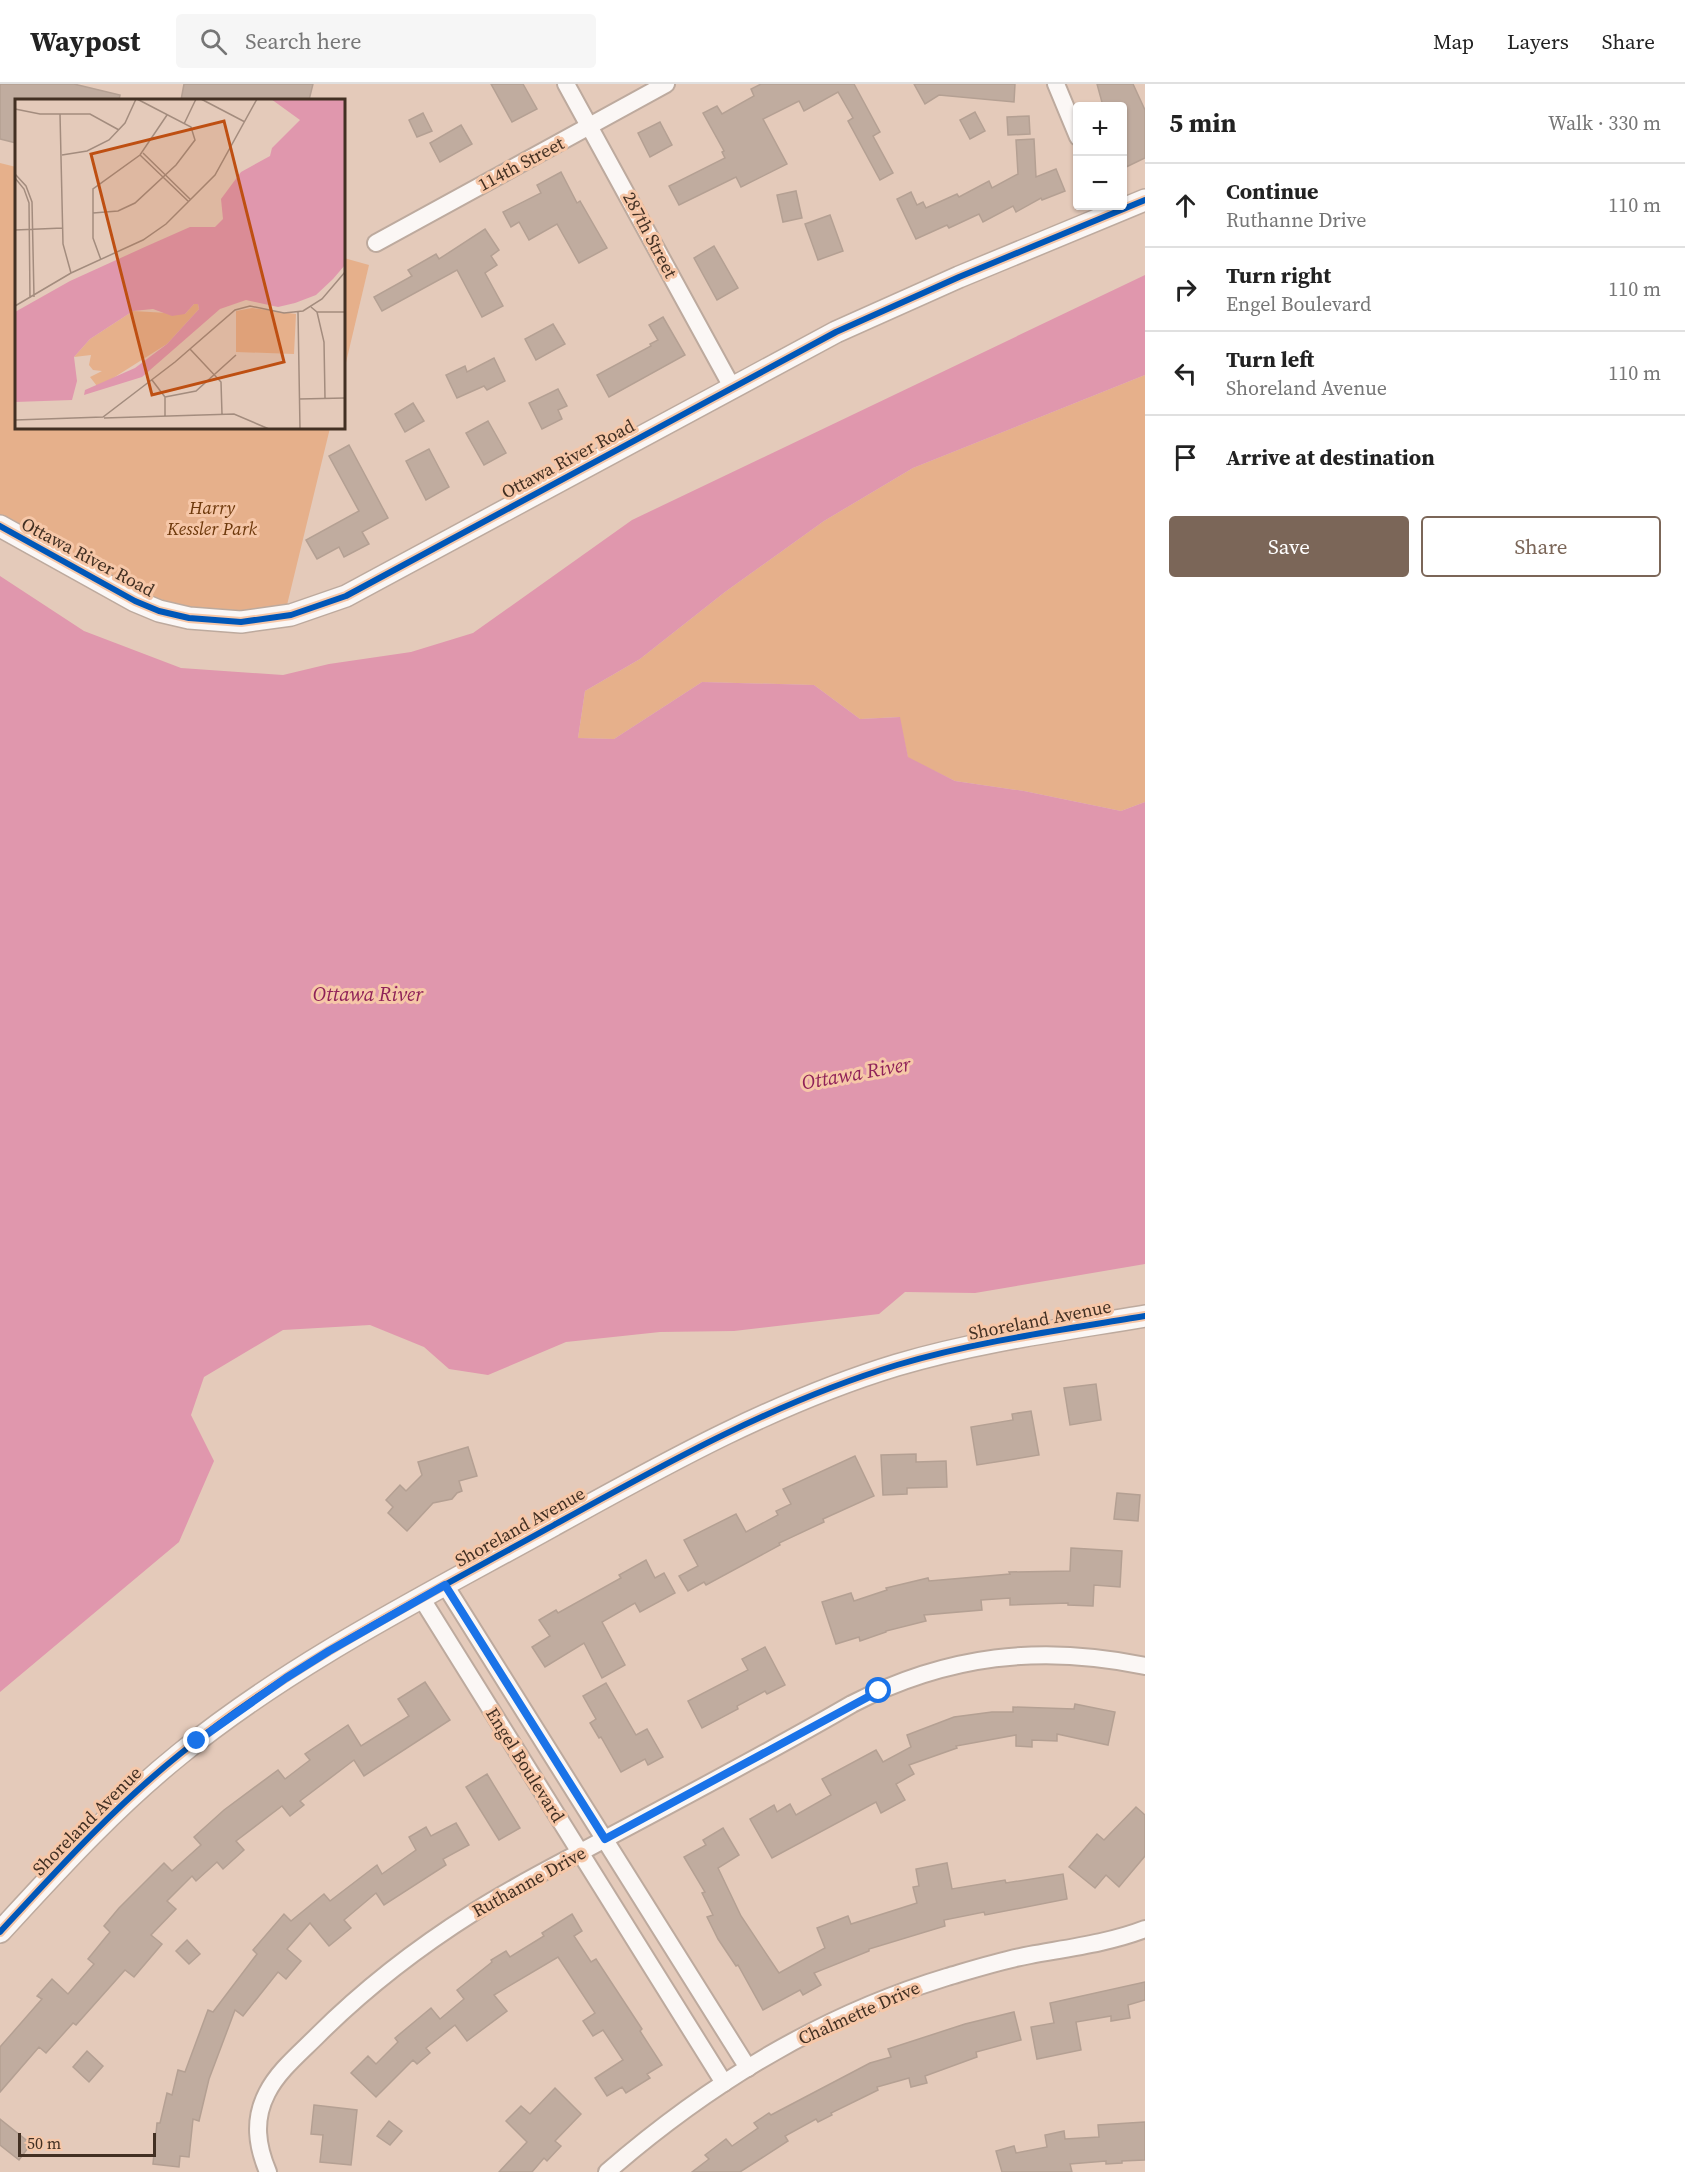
<!DOCTYPE html>
<html lang="en">
<head>
<meta charset="utf-8">
<style>
  body { margin:0; font-family:"Source Serif 4",serif; background:#f6f6f6; color:#222 }
  .controls { position:absolute; right:18px; top:18px; display:grid; overflow:hidden; border-radius:6px; box-shadow:0 2px 4px #0004 }
  .controls button { width:54px; height:54px; display:grid; place-items:center; padding:0; border:0; border-bottom:2px solid #e0e0e0; background:#fff; color:#222; font:30px sans-serif }
  .scale { position:absolute; left:18px; bottom:15px; width:138px; box-sizing:border-box; padding-left:6px; border:3px solid #423023; border-top:0; font-size:16px; line-height:21px; white-space:nowrap; color:#423023; -webkit-text-stroke:4px #f6c7a8; paint-order:stroke }
  .stop { position:absolute; width:18px; height:18px; margin:-14px; border:4px solid #1a73e8; border-radius:50%; background:#fff }
  .stop.end { background:#1a73e8; border-color:#fff; box-shadow:0 2px 6px #0008 }
  .list { margin:0; padding:0; list-style:none }
  h2 { display:flex; justify-content:space-between; align-items:center; height:78px; margin:0; padding:0 24px; font-size:26px }
  h2 small { font-size:20px; font-weight:400; color:#767676 }
  .list li { display:grid; grid-template-columns:39px 1fr auto; gap:18px; align-items:center; box-sizing:border-box; height:84px; padding:0 24px; border-top:2px solid #e0e0e0 }
  .list b { display:block; font-size:22px; white-space:nowrap }
  .list p { margin:0; font-size:20px; white-space:nowrap; color:#767676 }
  .list em { font-size:20px; font-style:normal; color:#767676 }
  .actions { display:flex; gap:12px; padding:18px 24px }
  .actions a { flex:1; padding:14px 0; border:2px solid #7b6658; border-radius:6px; text-align:center; font-size:21px; color:#7b6658 }
  .actions .main { background:#7b6658; color:#fff }
  .icon { flex:none; width:33px; height:33px; fill:none; stroke:currentColor; stroke-width:2; stroke-linecap:round; stroke-linejoin:round }
  .map { position:relative; flex:none; width:1145px; height:2088px; overflow:hidden }
  header { display:flex; align-items:center; gap:36px; box-sizing:border-box; height:84px; padding:0 30px; background:#fff; border-bottom:2px solid #e0e0e0 }
  header strong { font-size:28px }
  nav { display:flex; gap:33px; margin-inline-start:auto; font-size:21px }
  .search { width:420px; height:54px; background:#f6f6f6; display:flex; align-items:center; gap:15px; box-sizing:border-box; padding:0 21px; border-radius:6px; color:#767676; font-size:22px }
  main { display:flex }
  aside { flex:1; background:#fff }
  .map>svg:first-child { display:block }
</style>
</head>
<body>
<header>
<strong>Waypost</strong>
<div class="search"><svg class="icon" aria-label="search" viewBox="0 0 24 24"><circle cx="10" cy="10" r="6"/><path d="M15 15l6 6"/></svg>Search here</div>
<nav><a>Map</a><a>Layers</a><a>Share</a></nav>
</header>
<main>
<div class="map">
<svg width="1145" height="2088" viewBox="0 0 1145 2088">
  <rect width="100%" height="100%" fill="#e4caba"/>
  <g fill="#e6b08b">
    <polygon points="0,79 16,83 16,344 330,344 287,521 244,528 194,524 148,512 104,490 58,461 0,431"/>
    <polygon points="344,174 369,181 344,287"/>
    <polygon points="1145,291 1145,718 1121,727 1024,707 955,697 908,674 899,633 860,635 814,601 702,598 614,655 578,654 585,607 640,575 725,508 824,437 913,384"/>
  </g>
  <polygon fill="#e097ad" points="1145,191 1145,291 913,384 824,437 725,508 640,575 585,607 578,654 614,655 702,598 814,601 860,635 900,633 908,673 955,697 1024,707 1121,727 1145,718 1145,1180 975,1209 905,1208 879,1230 734,1247 660,1248 566,1258 488,1291 449,1285 424,1263 370,1241 283,1246 204,1293 191,1331 214,1377 179,1458 0,1608 0,492 84,547 181,584 283,591 329,580 411,568 473,549 632,436"/>
  <g fill="#c0ac9f" stroke="#b4a093" stroke-width="1.5">
    <polygon points="0,0 74,0 120,11 119,16 16,16 16,59 0,55"/>
    <polygon points="184,0 313,0 309,16 181,16"/>
    <polygon points="491,0 523,0 537,25 512,38"/>
    <polygon points="761,0 854,0 880,48 873,52 893,89 880,96 848,37 853,34 838,8 804,27 799,17 763,35 787,80 741,103 736,93 679,121 669,102 725,74 722,68 724,67 703,29 717,22 722,30 754,12 751,5"/>
    <polygon points="914,0 1015,0 1014,18 939,11 925,20"/>
    <polygon points="1097,0 1133,0 1145,26 1145,74 1122,85 1122,22 1103,22"/>
    <polygon points="975,28 985,47 970,55 960,36"/>
    <polygon points="423,29 432,47 417,53 409,36"/>
    <polygon points="1029,32 1030,50 1008,51 1007,33"/>
    <polygon points="660,38 672,61 650,73 638,49"/>
    <polygon points="461,41 472,60 440,78 430,59"/>
    <polygon points="1034,55 1036,93 1056,85 1065,107 1042,116 1041,114 1016,128 1013,122 983,138 979,130 949,144 947,141 916,155 897,115 911,108 917,121 923,118 926,124 957,110 959,113 989,97 992,104 1018,90 1016,56"/>
    <polygon points="561,88 577,119 580,117 607,164 579,179 557,140 529,156 519,138 511,143 503,128 541,109 537,101"/>
    <polygon points="796,107 802,134 783,138 777,111"/>
    <polygon points="830,131 843,167 818,176 805,140"/>
    <polygon points="485,145 499,166 491,172 497,181 485,189 503,222 482,233 457,186 382,227 374,213 412,192 408,186 436,170 439,175"/>
    <polygon points="714,162 738,204 717,216 694,174"/>
    <polygon points="663,233 685,271 609,313 597,291 651,262 650,260 658,256 649,241"/>
    <polygon points="553,240 565,260 536,276 525,255"/>
    <polygon points="494,274 505,297 487,306 484,302 457,314 446,291 465,282 467,288"/>
    <polygon points="558,305 567,322 558,326 562,335 542,345 529,319"/>
    <polygon points="413,319 424,337 405,348 395,330"/>
    <polygon points="488,337 506,369 484,381 466,349"/>
    <polygon points="349,361 388,434 362,448 369,460 344,473 339,463 317,475 306,456 359,427 329,372"/>
    <polygon points="429,365 449,403 426,416 406,377"/>
    <polygon points="1096,1300 1101,1336 1070,1341 1064,1304"/>
    <polygon points="1031,1327 1039,1371 977,1381 971,1343 1013,1336 1012,1330"/>
    <polygon points="468,1363 477,1392 459,1397 462,1407 457,1409 452,1415 433,1419 407,1447 388,1429 393,1423 386,1416 400,1401 406,1407 422,1391 418,1378"/>
    <polygon points="916,1370 916,1378 946,1377 947,1403 907,1404 907,1410 883,1411 881,1371"/>
    <polygon points="855,1372 874,1412 823,1435 824,1438 779,1459 780,1461 706,1501 704,1498 688,1507 679,1492 698,1482 684,1456 736,1430 746,1448 778,1431 776,1427 791,1420 783,1405"/>
    <polygon points="1117,1409 1140,1411 1138,1437 1114,1435"/>
    <polygon points="1071,1464 1122,1467 1120,1503 1094,1501 1093,1522 1068,1521 1068,1519 1010,1521 1010,1514 981,1516 982,1526 924,1531 926,1537 886,1547 886,1548 860,1557 859,1553 836,1560 822,1518 851,1509 854,1517 887,1506 886,1504 928,1494 929,1497 1010,1490 1009,1488 1070,1487"/>
    <polygon points="646,1476 655,1494 664,1489 675,1509 640,1528 635,1519 602,1538 625,1581 602,1594 584,1559 545,1583 532,1563 550,1552 539,1536 556,1526 558,1529 621,1494 619,1491"/>
    <polygon points="765,1563 785,1601 767,1610 765,1607 737,1622 738,1625 702,1644 688,1617 748,1586 742,1575"/>
    <polygon points="425,1598 450,1636 364,1692 354,1676 300,1717 304,1721 290,1732 282,1722 236,1757 244,1766 223,1785 217,1778 196,1797 192,1792 167,1817 176,1825 151,1851 162,1860 134,1893 125,1886 76,1941 73,1939 46,1969 39,1963 0,2008 0,1963 42,1915 37,1912 52,1895 68,1910 94,1880 88,1875 110,1848 104,1842 119,1824 164,1779 172,1787 201,1761 194,1753 224,1726 278,1686 285,1695 310,1676 305,1670 348,1641 361,1662 409,1632 398,1615"/>
    <polygon points="606,1599 636,1651 647,1645 663,1673 648,1681 645,1675 621,1688 601,1653 599,1654 590,1639 596,1635 583,1612"/>
    <polygon points="1075,1620 1115,1628 1108,1661 1057,1650 1057,1657 1032,1656 1032,1663 1016,1662 1016,1651 956,1662 957,1664 909,1681 914,1690 896,1700 905,1716 881,1729 876,1718 772,1774 750,1735 774,1721 777,1728 790,1720 796,1731 831,1711 822,1695 876,1666 883,1678 911,1663 907,1651 954,1633 992,1628 1013,1628 1013,1623 1074,1625"/>
    <polygon points="487,1690 520,1744 499,1756 466,1703"/>
    <polygon points="1136,1723 1145,1731 1145,1772 1119,1803 1106,1791 1095,1804 1069,1783 1097,1750 1104,1756"/>
    <polygon points="456,1739 469,1761 443,1775 446,1781 384,1821 376,1809 344,1836 351,1844 329,1862 310,1839 287,1865 301,1877 286,1895 278,1888 243,1932 235,1926 209,1995 199,2037 193,2035 189,2073 180,2072 179,2083 153,2080 157,2039 160,2039 167,2009 172,2011 178,1986 185,1988 208,1926 213,1928 257,1870 253,1866 284,1830 291,1837 324,1810 330,1817 377,1781 382,1790 416,1766 409,1753 426,1743 431,1752"/>
    <polygon points="723,1744 739,1771 718,1784 741,1832 779,1889 825,1864 817,1844 848,1832 851,1840 917,1819 913,1803 919,1802 916,1785 947,1779 952,1805 1005,1796 1006,1799 1063,1790 1067,1815 985,1831 984,1828 944,1836 945,1842 869,1865 869,1867 814,1889 821,1901 803,1911 800,1906 763,1926 738,1881 736,1882 718,1855 707,1833 713,1831 702,1809 705,1808 684,1773 706,1761 703,1756"/>
    <polygon points="572,1830 582,1847 574,1852 591,1878 596,1875 642,1945 640,1947 662,1981 647,1990 650,1994 626,2009 622,2003 607,2012 595,1994 623,1976 603,1946 593,1952 583,1937 595,1929 558,1873 494,1911 507,1927 467,1957 455,1941 426,1964 430,1969 417,1980 413,1976 376,2013 351,1989 368,1972 376,1980 398,1958 395,1954 431,1924 440,1935 464,1915 457,1906 492,1878 491,1876 506,1867 510,1873 544,1852 542,1849"/>
    <polygon points="187,1856 200,1870 189,1880 176,1867"/>
    <polygon points="1145,1898 1145,1916 1128,1921 1130,1934 1111,1937 1111,1932 1076,1938 1081,1966 1037,1975 1031,1943 1054,1939 1050,1919"/>
    <polygon points="1014,1928 1021,1956 976,1968 977,1973 925,1992 927,1999 911,2003 909,1994 877,2003 878,2006 831,2029 832,2031 818,2038 816,2035 785,2052 788,2057 740,2088 692,2088 709,2075 705,2071 726,2055 732,2062 758,2044 754,2039 769,2029 771,2031 870,1979 891,1973 888,1965 965,1940"/>
    <polygon points="87,1967 103,1982 89,1998 73,1983"/>
    <polygon points="555,2004 581,2030 555,2057 561,2062 547,2077 544,2074 532,2088 499,2088 527,2058 506,2037 521,2022 530,2030"/>
    <polygon points="314,2021 357,2026 351,2081 320,2078 323,2051 311,2050"/>
    <polygon points="0,2035 31,2060 19,2076 0,2061"/>
    <polygon points="389,2037 402,2047 390,2061 377,2052"/>
    <polygon points="1145,2038 1145,2076 1122,2077 1122,2079 1106,2080 1106,2077 1070,2080 1072,2088 1002,2088 996,2067 1014,2062 1016,2069 1047,2063 1045,2051 1064,2047 1065,2055 1099,2053 1098,2041"/>
  </g>
  <g fill="none" stroke-linecap="round" stroke-linejoin="round">
    <defs>
      <g id="minor">
        <polyline points="566,0 732,303"/>
        <polyline points="1056,0 1078,53"/>
        <polyline points="376,159 666,0"/>
        <polyline points="445,1501 748,1984"/>
        <polyline points="422,1515 724,1999"/>
        <path d="M 268,2088 C 257,2062 253,2036 267,2009 C 278,1987 300,1969 317,1952 C 365,1904 417,1864 474,1828 C 516,1801 561,1779 605,1755 C 688,1711 771,1667 852,1620 C 947,1571 1041,1560 1145,1582"/>
        <path d="M 607,2088 C 706,2002 821,1931 947,1893 C 974,1885 1002,1876 1030,1871 C 1068,1864 1109,1859 1145,1845"/>
      </g>
      <g id="tertiary">
        <polyline points="0,442 135,517 159,527 189,534 241,538 291,531 346,512 836,248 959,193 1145,116"/>
        <path d="M 0,1848 C 58,1785 113,1724 180,1670 C 293,1578 426,1512 554,1441 C 664,1380 775,1318 897,1281 C 978,1257 1062,1246 1145,1232"/>
      </g>
    </defs>
    <use href="#minor" stroke="#bdaa9e" stroke-width="20"/>
    <use href="#tertiary" stroke="#bdaa9e" stroke-width="24"/>
    <use href="#minor" stroke="#fbf7f5" stroke-width="16"/>
    <use href="#tertiary" stroke="#fbf7f5" stroke-width="21"/>
    <defs>
      <g id="cycleway">
        <polyline points="0,442 135,517 159,527 189,534 241,538 291,531 346,512 836,248 959,193 1145,116"/>
        <path d="M 0,1848 C 58,1785 113,1724 180,1670 C 293,1578 426,1512 554,1441 C 664,1380 775,1318 897,1281 C 978,1257 1062,1246 1145,1232"/>
      </g>
    </defs>
    <use href="#cycleway" stroke="#f6c7a8" stroke-width="10"/>
    <use href="#cycleway" stroke="#0057b8" stroke-width="6"/>
  </g>
  <g fill="none" stroke-linecap="round" stroke-linejoin="round">
    <polyline stroke="#1a73e8" stroke-width="8" points="197,1657 286,1594 329,1567 445,1501 605,1755 879,1607"/>
  </g>
  <g text-anchor="middle" stroke-width="6" stroke-linejoin="round" paint-order="stroke">
    <g font-size="18" fill="#423023" stroke="#f6c7a8">
      <text transform="translate(521 80) rotate(-28)" y="6">114th Street</text>
      <text transform="translate(650 151) rotate(62)" y="6">287th Street</text>
      <text transform="translate(568 375) rotate(-28)" y="6">Ottawa River Road</text>
      <text transform="translate(88 473) rotate(28)" y="6">Ottawa River Road</text>
      <text transform="translate(1040 1236) rotate(-11)" y="6">Shoreland Avenue</text>
      <text transform="translate(520 1443) rotate(-29)" y="6">Shoreland Avenue</text>
      <text transform="translate(525 1681) rotate(58)" y="6">Engel Boulevard</text>
      <text transform="translate(87 1737) rotate(-45)" y="6">Shoreland Avenue</text>
      <text transform="translate(529 1798) rotate(-29)" y="6">Ruthanne Drive</text>
      <text transform="translate(859 1929) rotate(-24)" y="6">Chalmette Drive</text>
    </g>
    <g font-size="18" font-style="italic" fill="#6d380b" stroke="#f6c7a8">
      <text x="212" y="430">Harry<tspan x="212" dy="21">Kessler Park</tspan></text>
    </g>
    <g font-size="20" font-style="italic" fill="#8f2158" stroke="#f6c7a8">
      <text x="368" y="917">Ottawa River</text>
      <text transform="translate(856 989) rotate(-10)" y="7">Ottawa River</text>
    </g>
  </g>
  <g transform="translate(15 15)">
    <rect width="330" height="330" fill="#e4caba"/>
    <path d="M 179,205 L 183,205 L 184,210 L 152,245 L 95,281 L 82,287 L 75,278 L 87,272 L 78,271 L 74,266 L 76,256 L 59,258 L 75,240 L 118,212 L 170,215 ZM 237,209 L 281,215 L 279,255 L 221,253 L 221,212 Z" fill="#e6b08b"/>
    <path d="M 256,0 L 330,0 L 330,166 L 318,180 L 301,196 L 280,204 L 263,208 L 231,201 L 205,210 L 127,278 L 69,296 L 70,291 L 120,269 L 152,245 L 184,210 L 183,205 L 179,205 L 170,215 L 157,217 L 138,210 L 118,212 L 75,240 L 59,258 L 62,282 L 57,301 L 0,303 L 0,213 L 55,182 L 132,147 L 175,128 L 200,128 L 208,120 L 206,100 L 226,73 L 255,57 L 257,49 L 285,21 Z" fill="#e097ad"/>
    <path fill="none" stroke="#a38c7e" stroke-width="1.5" d="M 186,0 L 230,23M 0,10 L 25,15 L 75,15 L 104,31M 45,15 L 48,145 L 56,174M 169,25 L 181,0M 128,54 L 176,101M 47,56 L 72,52 L 94,41 L 110,24 L 121,0M 125,56 L 174,103M 0,75 L 11,87 L 17,103 L 19,198M 0,79 L 9,90 L 14,104 L 15,199M 78,114 L 103,112 L 120,104 L 161,66 L 180,41 L 176,28 L 122,0M 0,131 L 48,129M 86,161 L 78,139 L 78,90 L 125,56 L 152,16M 0,207 L 56,174 L 128,141 L 151,125 L 200,76 L 242,0M 296,208 L 302,213 L 330,213M 283,213 L 285,330M 302,213 L 309,243 L 310,299M 175,250 L 206,283 L 207,315M 137,281 L 150,298 L 150,317M 150,298 L 181,292 L 221,256M 284,300 L 330,299M 89,319 L 219,315 L 254,330M 0,321 L 88,318 L 160,263 L 220,211 L 235,207 L 269,214 L 288,212 L 307,200 L 330,173"/>
    <path fill="#be4f12" fill-opacity="0.15" stroke="#be4f12" stroke-width="3" d="M 209,22 L 269,263 L 137,296 L 76,55 Z"/>
    <rect width="330" height="330" fill="none" stroke="#423023" stroke-width="3"/>
  </g>
</svg>
<div class="controls">
<button>+</button>
<button>−</button>
</div>
<div class="scale">50 m</div>
<div class="stop" style="left:879px;top:1607px"></div>
<div class="stop end" style="left:197px;top:1657px"></div>
</div>
<aside>
<h2>5 min<small>Walk · 330 m</small></h2>
<ul class="list">
<li><svg class="icon" aria-label="ahead" viewBox="0 0 24 24"><path d="M12 20V5M6 11l6-6 6 6"/></svg><div><b>Continue</b><p>Ruthanne Drive</p></div><em>110 m</em></li>
<li><svg class="icon" aria-label="right" viewBox="0 0 24 24"><path d="M7 20v-9h11M14 6l5 5-5 5"/></svg><div><b>Turn right</b><p>Engel Boulevard</p></div><em>110 m</em></li>
<li><svg class="icon" aria-label="left" viewBox="0 0 24 24"><path d="M17 20v-9H6M10 6l-5 5 5 5"/></svg><div><b>Turn left</b><p>Shoreland Avenue</p></div><em>110 m</em></li>
<li><svg class="icon" aria-label="arrive" viewBox="0 0 24 24"><path d="M6 21V4h12l-3 4 3 4H6"/></svg><div><b>Arrive at destination</b></div></li>
</ul>
<div class="actions"><a class="main">Save</a><a>Share</a></div>
</aside>
</main>
</body>
</html>
